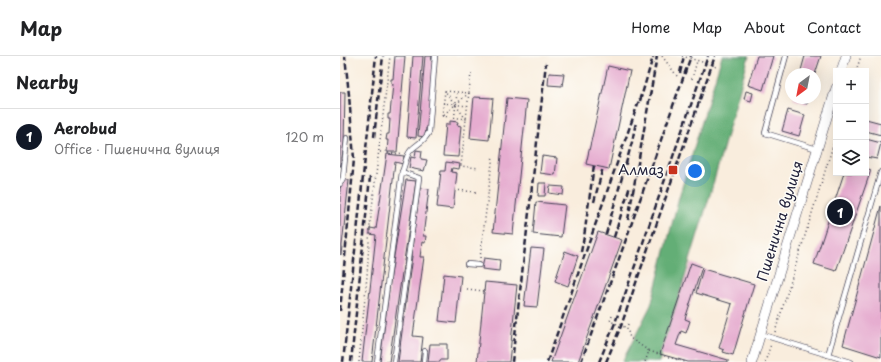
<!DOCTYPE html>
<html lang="en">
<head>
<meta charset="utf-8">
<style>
  body { margin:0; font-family:"Playpen Sans",sans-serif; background:#f6f6f6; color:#202124 }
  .controls { position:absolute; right:12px; top:12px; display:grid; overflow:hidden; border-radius:0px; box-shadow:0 4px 16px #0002 }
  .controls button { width:36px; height:36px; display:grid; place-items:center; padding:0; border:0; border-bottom:1px solid #e0e0e0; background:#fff; color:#202124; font:20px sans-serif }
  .compass { position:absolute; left:445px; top:12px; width:36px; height:36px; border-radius:50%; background:#fff; box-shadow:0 4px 16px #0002; rotate:212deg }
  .you { position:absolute; left:355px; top:115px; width:14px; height:14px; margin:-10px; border:3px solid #fff; border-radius:50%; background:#1a73e8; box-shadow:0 0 0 6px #1a73e833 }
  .badge { display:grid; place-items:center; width:26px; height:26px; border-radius:50%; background:#111827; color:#fff; font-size:13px; font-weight:700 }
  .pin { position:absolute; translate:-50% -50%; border:2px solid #fff; box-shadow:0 1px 4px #0006 }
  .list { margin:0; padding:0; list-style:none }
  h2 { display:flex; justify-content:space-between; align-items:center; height:52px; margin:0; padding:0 16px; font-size:17px }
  h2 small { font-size:13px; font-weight:400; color:#757577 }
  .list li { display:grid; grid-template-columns:26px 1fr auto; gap:12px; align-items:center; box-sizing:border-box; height:56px; padding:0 16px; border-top:1px solid #e0e0e0 }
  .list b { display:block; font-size:15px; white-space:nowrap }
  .list p { margin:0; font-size:13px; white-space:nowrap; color:#757577 }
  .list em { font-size:13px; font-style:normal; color:#757577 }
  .icon { flex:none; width:22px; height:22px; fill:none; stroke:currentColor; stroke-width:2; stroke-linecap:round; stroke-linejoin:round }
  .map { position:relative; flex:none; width:541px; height:306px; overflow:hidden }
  header { display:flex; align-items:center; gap:24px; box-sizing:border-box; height:56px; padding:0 20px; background:#fff; border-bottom:1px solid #e0e0e0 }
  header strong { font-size:19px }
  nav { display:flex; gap:22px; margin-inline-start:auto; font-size:14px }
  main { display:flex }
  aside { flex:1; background:#fff }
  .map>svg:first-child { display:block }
</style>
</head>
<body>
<header>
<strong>Map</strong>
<nav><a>Home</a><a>Map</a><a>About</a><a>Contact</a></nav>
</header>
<main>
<aside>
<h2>Nearby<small></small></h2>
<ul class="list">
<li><span class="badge">1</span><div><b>Aerobud</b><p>Office · Пшенична вулиця</p></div><em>120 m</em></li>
</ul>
</aside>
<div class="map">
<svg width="541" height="306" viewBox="0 0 541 306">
  <rect width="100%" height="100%" fill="#fdfcf7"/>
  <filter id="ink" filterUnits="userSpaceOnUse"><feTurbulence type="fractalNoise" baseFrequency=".025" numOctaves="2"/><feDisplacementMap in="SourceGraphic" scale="8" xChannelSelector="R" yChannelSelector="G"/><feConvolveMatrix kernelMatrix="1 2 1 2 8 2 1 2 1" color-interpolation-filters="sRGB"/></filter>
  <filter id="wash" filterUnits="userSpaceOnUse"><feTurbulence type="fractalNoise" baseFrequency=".012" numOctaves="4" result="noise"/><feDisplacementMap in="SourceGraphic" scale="16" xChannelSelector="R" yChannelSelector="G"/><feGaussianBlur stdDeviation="0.9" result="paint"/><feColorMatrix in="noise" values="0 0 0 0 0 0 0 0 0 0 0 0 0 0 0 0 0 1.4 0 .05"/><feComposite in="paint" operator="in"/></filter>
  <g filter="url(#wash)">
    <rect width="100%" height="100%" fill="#f9eddd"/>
    <polygon fill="#64ae76" stroke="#436858" points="382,0 409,0 372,132 319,306 282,306 311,249 339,141"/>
    <g id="blocks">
      <g fill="#e6add0">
        <polygon points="55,0 65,0 57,96 47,96 48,84 46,84 47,78 49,78 50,63 48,63 48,58 50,58 53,28 51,28 51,23 53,23"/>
        <polygon points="73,0 83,0 76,82 67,81"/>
        <polygon points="85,0 92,0 91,5 94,5 88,72 86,72 85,81 78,80"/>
        <polygon points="417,0 433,0 423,34 408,29"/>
        <polygon points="465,0 481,0 475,18 460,18"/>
        <polygon points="268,10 290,15 269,113 246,108"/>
        <polygon points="209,17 224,18 222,30 208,29"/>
        <polygon points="406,35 413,37 411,45 404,43"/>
        <polygon points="0,36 5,36 4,86 1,110 0,110"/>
        <polygon points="134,41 153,42 149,84 130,82"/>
        <polygon points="167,42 187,44 173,178 153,176"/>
        <polygon points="453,42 468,42 467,48 453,43"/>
        <polygon points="448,54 465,59 459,80 442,75"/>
        <polygon points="526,63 541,67 541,79 526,75"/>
        <polygon points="110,65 118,66 117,69 121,70 118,101 103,100 106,68 110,68"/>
        <polygon points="526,83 541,87 537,103 526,101"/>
        <polygon points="76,94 82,95 81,103 87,104 84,115 69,112 71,101 75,102"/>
        <polygon points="47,98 64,100 63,108 55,106 32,306 22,306 36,179 30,178 30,172 36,173"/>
        <polygon points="202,100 217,102 215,119 200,117"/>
        <polygon points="106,106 120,108 119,113 112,112 111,116 117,117 113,153 97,151 101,115 105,115"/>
        <polygon points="526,112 531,114 496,215 474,208 504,117 526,117"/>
        <polygon points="6,124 9,124 1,199 0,198 0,133 1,130"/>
        <polygon points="66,124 76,125 64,205 65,205 64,210 63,210 49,306 40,306 50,226"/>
        <polygon points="199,127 206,127 205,140 198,140"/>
        <polygon points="210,130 224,131 223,139 209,137"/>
        <polygon points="80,132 89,133 83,180 86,180 85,187 82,186 80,201 84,201 73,280 83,281 80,306 58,306 72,200 71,200"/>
        <polygon points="196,146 225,149 221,181 193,178"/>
        <polygon points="541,150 541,301 503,289"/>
        <polygon points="258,176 282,184 238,306 211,306"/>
        <polygon points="191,192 204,193 197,251 184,250"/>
        <polygon points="225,195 238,200 228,230 215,225"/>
        <polygon points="144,202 160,204 159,215 142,213"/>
        <polygon points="351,207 362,211 345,263 350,265 346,277 341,275 336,289 388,304 388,306 348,306 320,298"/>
        <polygon points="363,213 414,228 393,299 383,296 384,294 379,292 392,248 356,237"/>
        <polygon points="104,218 121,220 116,267 99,265"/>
        <polygon points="145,226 177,229 169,306 137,306"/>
        <polygon points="90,288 107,288 107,304 100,304 100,306 88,306"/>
      </g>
    </g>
  </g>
  <g filter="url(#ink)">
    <use href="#blocks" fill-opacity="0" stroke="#424053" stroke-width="1"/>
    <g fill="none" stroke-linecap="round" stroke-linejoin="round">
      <defs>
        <g id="lane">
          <polyline points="446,0 425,77 477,93"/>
          <polyline points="0,128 3,122 7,82"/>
          <polyline points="127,208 139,209"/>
          <polyline points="420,278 511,306"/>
          <polyline points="488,299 541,116"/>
          <path d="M 37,306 L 62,116 C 65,109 66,99 71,94 C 77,88 85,85 89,76 L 95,0"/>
          <polyline points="54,306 79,122 62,116"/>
          <polyline points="84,306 85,295"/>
        </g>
        <g id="street">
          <polyline points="501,15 506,0"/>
          <polyline points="412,306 496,32"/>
        </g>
      </defs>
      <use href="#lane" stroke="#424053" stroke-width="6"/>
      <use href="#street" stroke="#424053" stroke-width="10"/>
      <g stroke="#424053" stroke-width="1.5" stroke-dasharray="1 3" stroke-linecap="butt">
        <polyline points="322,0 337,20"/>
        <polyline points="342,0 376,10 375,11"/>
        <polyline points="516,15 521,0"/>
        <polyline points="131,17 121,110 139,112"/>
        <polyline points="352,23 357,5"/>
        <polygon points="105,35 129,37 102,60"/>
        <polyline points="103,47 127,50"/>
        <polyline points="102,60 126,63 105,35"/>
        <polyline points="114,66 117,36"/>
        <polyline points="40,96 57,98 62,97"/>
        <polyline points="115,134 136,136"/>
        <polyline points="140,202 153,99"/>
        <polyline points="127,233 144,235"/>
        <polyline points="272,260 270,265 287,272"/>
        <polyline points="288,268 287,272 290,282 309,295 305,306"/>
        <polyline points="435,276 496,80"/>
        <polyline points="309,295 345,306"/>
        <polyline points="19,306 27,220 30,169 50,0"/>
        <polyline points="425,306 431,288"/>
      </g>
      <use href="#lane" stroke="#fff" stroke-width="4.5"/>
      <use href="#street" stroke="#fff" stroke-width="9"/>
      <g stroke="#22223b" stroke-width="2.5" stroke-dasharray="6 3" stroke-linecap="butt">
        <polyline points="340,17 344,0"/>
        <polyline points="300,45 313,1"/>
        <polyline points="34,81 43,0"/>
        <polyline points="254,146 263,111"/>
        <polyline points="288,164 317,0"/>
        <polyline points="266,178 292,86 296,66"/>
        <polyline points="274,181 290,130"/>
        <polyline points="241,196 244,181 254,109"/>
        <polyline points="0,255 14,103 9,39 5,0"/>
        <polyline points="3,306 36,0"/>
        <polyline points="11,306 30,121"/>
        <polyline points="172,306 206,7"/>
        <polyline points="207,306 301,39"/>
        <polyline points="241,306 284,189 334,47 351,0"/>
        <polyline points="259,306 275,267 368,0"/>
        <polyline points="266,306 281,270 375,0"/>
      </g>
    </g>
  </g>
  <rect fill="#c8321e" stroke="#fdfcf7" stroke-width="1.5" x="328" y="109" width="10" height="10" rx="2"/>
  <g text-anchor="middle" stroke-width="3" stroke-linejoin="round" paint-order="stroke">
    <g font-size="14" fill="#22223b" stroke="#fdfcf7" text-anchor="end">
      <text x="324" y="119">Алмаз</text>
    </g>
    <g font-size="14" fill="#22223b" stroke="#fdfcf7">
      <text transform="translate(440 165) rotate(-73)" y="5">Пшенична вулиця</text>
    </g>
  </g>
</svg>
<div class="controls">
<button>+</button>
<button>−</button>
<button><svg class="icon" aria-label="layers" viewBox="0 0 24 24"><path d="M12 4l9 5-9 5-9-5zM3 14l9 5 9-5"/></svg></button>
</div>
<svg class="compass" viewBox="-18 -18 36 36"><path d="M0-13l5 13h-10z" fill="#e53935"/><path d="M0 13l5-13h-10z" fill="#757577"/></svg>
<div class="you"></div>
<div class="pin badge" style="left:500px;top:156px">1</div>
</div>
</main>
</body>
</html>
